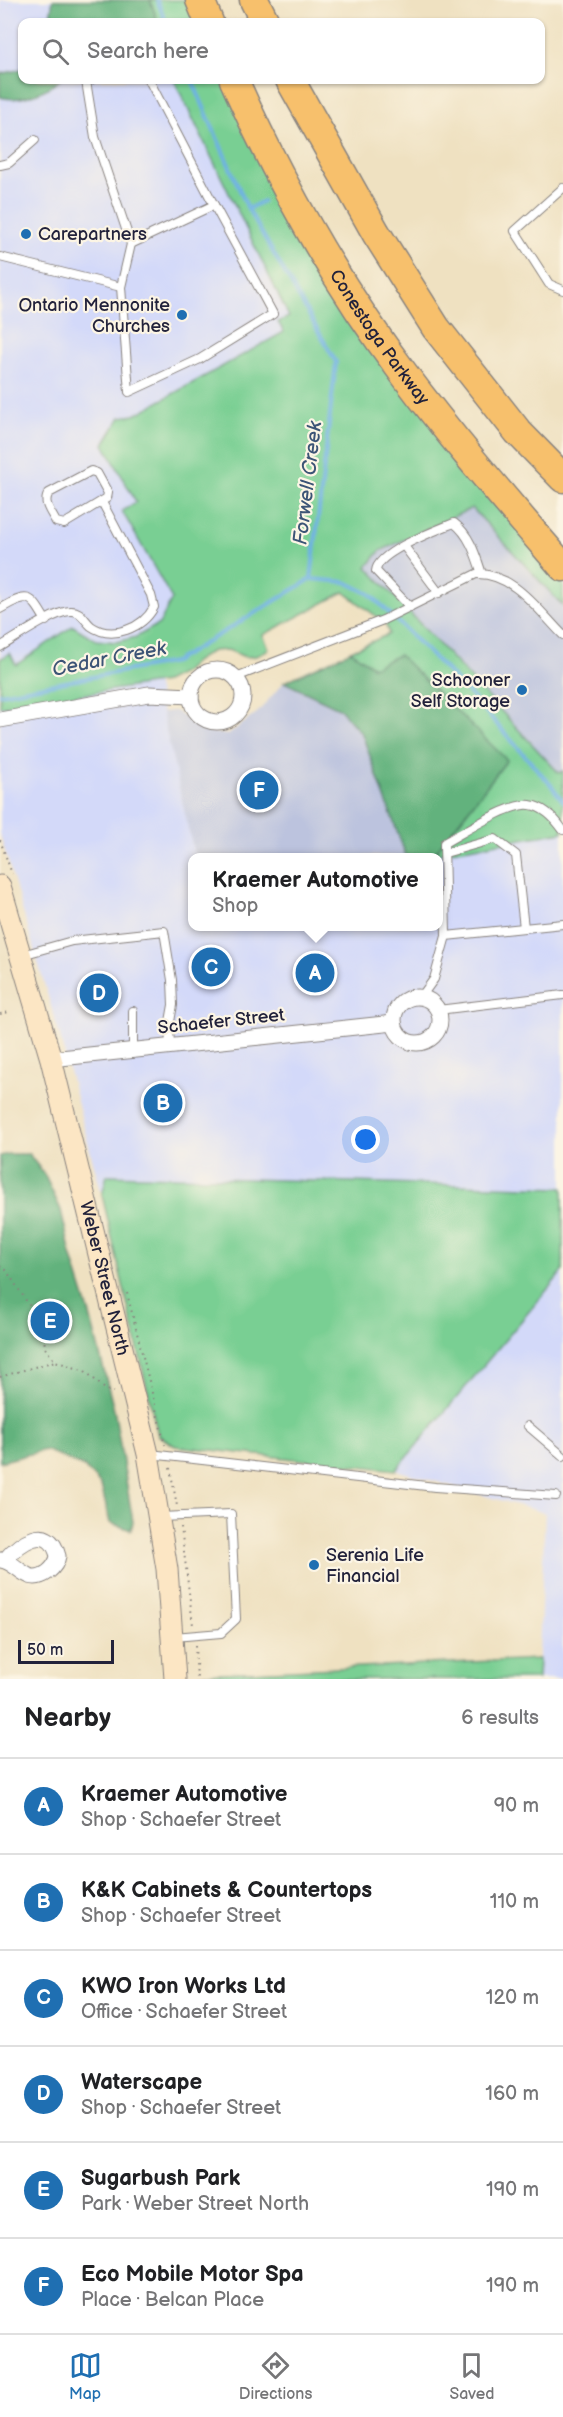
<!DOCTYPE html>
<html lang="en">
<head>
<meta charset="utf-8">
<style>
  body { margin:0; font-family:"Balsamiq Sans",sans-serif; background:#f2f2f2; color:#202124 }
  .scale { position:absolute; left:18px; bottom:15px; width:96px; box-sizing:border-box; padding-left:6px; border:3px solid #22223b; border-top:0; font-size:16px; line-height:21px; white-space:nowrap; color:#22223b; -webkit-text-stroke:4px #fcf5e5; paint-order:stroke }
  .you { position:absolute; left:366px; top:1140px; width:21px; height:21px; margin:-15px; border:4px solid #fff; border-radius:50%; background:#1a73e8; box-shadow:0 0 0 9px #1a73e833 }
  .badge { display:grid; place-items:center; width:39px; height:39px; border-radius:50%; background:#1f6fb2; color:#fff; font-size:20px; font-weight:700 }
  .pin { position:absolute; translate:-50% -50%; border:3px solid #fff; box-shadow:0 2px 6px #0006 }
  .popup { position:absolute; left:188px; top:853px; width:255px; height:78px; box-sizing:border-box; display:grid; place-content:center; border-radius:12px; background:#fff; filter:drop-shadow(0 2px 4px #0005); font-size:20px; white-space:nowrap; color:#757577 }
  .popup b { font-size:22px; color:#202124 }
  .popup::after { content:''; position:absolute; left:50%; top:100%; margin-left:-12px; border:12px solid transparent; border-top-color:#fff }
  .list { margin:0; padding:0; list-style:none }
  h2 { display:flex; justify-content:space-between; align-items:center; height:78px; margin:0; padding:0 24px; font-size:26px }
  h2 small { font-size:20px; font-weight:400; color:#757577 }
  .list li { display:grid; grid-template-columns:39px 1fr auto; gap:18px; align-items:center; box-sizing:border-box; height:96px; padding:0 24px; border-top:2px solid #e0e0e0 }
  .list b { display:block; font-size:22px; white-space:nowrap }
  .list p { margin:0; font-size:20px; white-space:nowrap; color:#757577 }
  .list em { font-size:20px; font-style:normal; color:#757577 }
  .icon { flex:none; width:33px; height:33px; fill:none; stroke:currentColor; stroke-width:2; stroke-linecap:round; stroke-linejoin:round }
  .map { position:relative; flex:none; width:563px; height:1679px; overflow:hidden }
  .search { position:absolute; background:#fff; box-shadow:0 2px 4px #0004; left:18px; right:18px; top:18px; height:66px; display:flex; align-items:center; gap:15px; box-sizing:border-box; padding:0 21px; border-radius:12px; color:#757577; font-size:22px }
  .sheet { height:654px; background:#fff }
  nav { display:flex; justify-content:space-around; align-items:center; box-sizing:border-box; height:84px; border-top:2px solid #e0e0e0; background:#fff; font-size:16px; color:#757577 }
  nav a { display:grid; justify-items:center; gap:3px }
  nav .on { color:#1f6fb2 }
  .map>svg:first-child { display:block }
</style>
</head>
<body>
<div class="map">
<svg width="563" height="1679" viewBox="0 0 563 1679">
  <rect width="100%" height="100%" fill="#fcf5e5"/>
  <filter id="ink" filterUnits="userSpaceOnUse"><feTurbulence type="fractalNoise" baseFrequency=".0167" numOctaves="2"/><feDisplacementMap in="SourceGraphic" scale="12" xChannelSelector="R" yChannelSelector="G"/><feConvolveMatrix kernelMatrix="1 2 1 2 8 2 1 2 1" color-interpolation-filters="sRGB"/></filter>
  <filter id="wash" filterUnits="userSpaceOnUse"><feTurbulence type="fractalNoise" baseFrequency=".008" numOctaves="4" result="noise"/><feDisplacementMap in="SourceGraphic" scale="24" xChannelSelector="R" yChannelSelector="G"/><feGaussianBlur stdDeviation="1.35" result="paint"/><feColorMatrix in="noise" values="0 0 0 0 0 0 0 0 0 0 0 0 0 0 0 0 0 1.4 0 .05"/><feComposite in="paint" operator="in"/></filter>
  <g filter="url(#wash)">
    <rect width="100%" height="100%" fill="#efe1c1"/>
    <g fill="#d3d9f9">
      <polygon points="0,0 54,0 58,22 22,22 22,80 174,80 289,317 278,322 284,332 135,415 121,417 136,502 122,511 172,599 159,624 136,637 117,642 96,640 73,626 15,665 10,653 0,658"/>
      <polygon points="156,682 195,857 192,858 192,926 438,926 438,858 396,857 434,854 563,832 563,1188 108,1175 102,1195 60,1037 0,834 0,707"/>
      <polygon points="563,1271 563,1679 538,1679 545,1513 396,1470"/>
    </g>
    <g fill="#bcc3de">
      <polygon points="472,508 563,606 563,771 559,773 367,567 380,551"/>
      <polygon points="284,682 339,708 362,734 406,856 195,857 162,712 175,711 204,730 228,735 258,712"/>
    </g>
    <g fill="#79cf93" stroke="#4e7867" stroke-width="1.5">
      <polygon points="150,0 193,0 203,22 158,22"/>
      <polygon points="174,80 226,80 257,156 563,578 563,606 472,508 380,551 367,567 559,773 563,771 563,832 434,854 507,760 351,651 389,634 385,623 344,592 263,635 269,649 256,656 245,657 228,650 212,651 196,661 183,673 165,682 0,707 0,659 10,653 16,665 73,626 96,640 117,642 136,637 159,624 172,599 122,511 136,502 104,444 121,417 135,415 284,332 278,322 289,317"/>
      <polygon points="107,1175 563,1188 563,1271 396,1470 175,1446 158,1435 102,1195"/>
      <polygon points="539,1659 538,1679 201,1679 201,1674"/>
    </g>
    <g fill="#62b27d" stroke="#426a5c" stroke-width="1.5">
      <polygon points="53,0 150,0 158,22 49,22"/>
      <path d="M 22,69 L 22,80 L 60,80 C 45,92 19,103 0,97 L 0,74 Z"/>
      <polygon points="351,651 373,667 399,655 507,760 434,854 406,856 362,734 339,708 284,682"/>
      <polygon points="8,1154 29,1154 44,1174 61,1210 71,1254 90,1315 115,1414 133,1522 131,1530 110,1523 101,1485 84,1467 45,1450 0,1462 0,1156"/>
    </g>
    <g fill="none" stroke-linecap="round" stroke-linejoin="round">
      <g stroke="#6db1e3" stroke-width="4">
        <polyline points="157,0 166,22"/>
        <polyline points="192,80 248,209 336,362 311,579"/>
        <polyline points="248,209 263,201"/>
        <polyline points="311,579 346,582 370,594 470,694 551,785 563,801"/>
        <polyline points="0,694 174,662 311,579"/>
      </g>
    </g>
  </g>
  <g filter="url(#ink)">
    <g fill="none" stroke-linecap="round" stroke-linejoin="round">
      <defs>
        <g id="lane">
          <polyline points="91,80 86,81 95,137 131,244"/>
          <polyline points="149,80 214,205"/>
          <polyline points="0,165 9,163 35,140"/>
          <polyline points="563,188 515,231 549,284 563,290"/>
          <polygon points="214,205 273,314 200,359 129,392 121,287 131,244"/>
          <polyline points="0,257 121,287"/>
          <path d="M 91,471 L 97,473 L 108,493 L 107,498 L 64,524 L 56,522 C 51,512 42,502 49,493 Z"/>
          <polyline points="404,546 439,593"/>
          <path d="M 410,607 L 376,571 C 377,552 437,530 454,523 C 470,535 476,556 482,574"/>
          <path d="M 0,609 C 28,593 30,593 46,621"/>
          <path d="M 0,647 C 16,638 53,612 70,611 C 81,610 84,620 91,626 C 112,641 143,628 154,607 L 151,595 L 102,502"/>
          <path d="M 236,677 L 383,620 L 476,574 C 514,573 538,610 563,635"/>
          <polyline points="445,853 495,839 516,855 524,928"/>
          <path d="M 446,936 L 444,843 C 463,833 510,802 530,805 C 544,807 556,820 563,830"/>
          <polyline points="22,955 72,941 164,931 172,980 173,1005 169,1027 170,1045"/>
          <polyline points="421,997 434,979 446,936 563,924"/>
          <polyline points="438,1010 563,995"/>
          <polyline points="133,1011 133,1050"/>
          <polyline points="528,1426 563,1456"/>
          <polyline points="150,1454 435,1487 556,1496"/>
          <polyline points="160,1517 231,1514 236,1619 221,1633 174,1637"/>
        </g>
        <g id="street">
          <circle cx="217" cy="696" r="26"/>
          <polyline points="0,720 149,694 191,696"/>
          <circle cx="417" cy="1020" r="23"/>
          <polyline points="51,1059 394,1023"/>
          <path d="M 0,1560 C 17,1560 26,1588 48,1572 C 54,1567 57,1563 58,1556 C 49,1521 19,1543 5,1560"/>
        </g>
        <g id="secondary">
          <path id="s1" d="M 0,886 L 51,1059 L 148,1454 L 167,1569 L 175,1679"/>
        </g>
        <g id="highway">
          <polyline points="200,0 209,22"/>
          <polyline points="254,0 265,22"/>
          <path id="s2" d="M 234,80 C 279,181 337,285 404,374 C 454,441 509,504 563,567"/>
          <polyline points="290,80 376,233 436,328 518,432 563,478"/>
        </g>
      </defs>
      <use href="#lane" stroke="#88827e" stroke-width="10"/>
      <use href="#street" stroke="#88827e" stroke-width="17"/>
      <use href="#secondary" stroke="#88827e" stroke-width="23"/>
      <use href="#highway" stroke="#88827e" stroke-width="31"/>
      <g stroke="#88827e" stroke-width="2" stroke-dasharray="1.5 4.5" stroke-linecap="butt">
        <polyline points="0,840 12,874"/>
        <polyline points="0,1014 9,1012"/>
        <polyline points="0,1267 6,1270 43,1326 45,1348 55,1361 85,1371 106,1390 114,1392"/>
        <polyline points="127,1293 165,1445"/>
        <polyline points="0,1377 55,1361"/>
        <polyline points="170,1468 177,1506"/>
        <polyline points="181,1527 193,1625"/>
        <polyline points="195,1646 197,1679"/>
      </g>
      <use href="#lane" stroke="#fff" stroke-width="8"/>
      <use href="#street" stroke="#fff" stroke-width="15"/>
      <use href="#secondary" stroke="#fce6c4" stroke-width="21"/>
      <use href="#highway" stroke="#f7c06c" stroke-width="28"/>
    </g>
  </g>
  <g fill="#1f6fb2" stroke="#fcf5e5" stroke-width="2">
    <circle cx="26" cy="234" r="6"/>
    <circle cx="182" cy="315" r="6"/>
    <circle cx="522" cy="690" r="6"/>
    <circle cx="314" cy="1565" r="6"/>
  </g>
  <g text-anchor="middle" stroke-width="4.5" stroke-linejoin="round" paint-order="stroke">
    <g font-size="18" fill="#22223b" stroke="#fcf5e5" text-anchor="start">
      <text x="38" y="240">Carepartners</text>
      <text x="170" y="311" text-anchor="end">Ontario Mennonite<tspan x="170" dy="21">Churches</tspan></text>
      <text x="510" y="686" text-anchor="end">Schooner<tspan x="510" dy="21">Self Storage</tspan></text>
      <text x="326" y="1561">Serenia Life<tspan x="326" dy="21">Financial</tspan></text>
    </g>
    <g font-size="18" fill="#22223b" stroke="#fcf5e5">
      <text dy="6" stroke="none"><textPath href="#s2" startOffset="296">Conestoga Parkway</textPath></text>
      <text transform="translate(221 1021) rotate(-6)" y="6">Schaefer Street</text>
      <text dy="6" stroke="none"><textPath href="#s1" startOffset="406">Weber Street North</textPath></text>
    </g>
    <g font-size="20" font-style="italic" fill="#3c5476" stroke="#fcf5e5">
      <text transform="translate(307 483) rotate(-83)" y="7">Forwell Creek</text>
      <text transform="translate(109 658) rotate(-11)" y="7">Cedar Creek</text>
    </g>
  </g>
</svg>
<div class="scale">50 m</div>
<div class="you"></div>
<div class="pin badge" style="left:315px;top:973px">A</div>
<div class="popup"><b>Kraemer Automotive</b>Shop</div>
<div class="pin badge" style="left:163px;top:1103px">B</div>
<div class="pin badge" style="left:211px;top:967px">C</div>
<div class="pin badge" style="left:99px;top:993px">D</div>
<div class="pin badge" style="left:50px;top:1321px">E</div>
<div class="pin badge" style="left:259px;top:790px">F</div>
<div class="search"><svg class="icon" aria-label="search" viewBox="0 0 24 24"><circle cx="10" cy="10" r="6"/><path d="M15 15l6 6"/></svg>Search here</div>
</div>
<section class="sheet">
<h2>Nearby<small>6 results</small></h2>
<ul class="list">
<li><span class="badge">A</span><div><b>Kraemer Automotive</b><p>Shop · Schaefer Street</p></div><em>90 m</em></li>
<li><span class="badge">B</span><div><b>K&amp;K Cabinets &amp; Countertops</b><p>Shop · Schaefer Street</p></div><em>110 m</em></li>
<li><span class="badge">C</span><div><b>KWO Iron Works Ltd</b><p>Office · Schaefer Street</p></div><em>120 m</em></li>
<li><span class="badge">D</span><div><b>Waterscape</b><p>Shop · Schaefer Street</p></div><em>160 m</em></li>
<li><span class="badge">E</span><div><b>Sugarbush Park</b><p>Park · Weber Street North</p></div><em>190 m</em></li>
<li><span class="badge">F</span><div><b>Eco Mobile Motor Spa</b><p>Place · Belcan Place</p></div><em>190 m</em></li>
</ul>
</section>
<nav>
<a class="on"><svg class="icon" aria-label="map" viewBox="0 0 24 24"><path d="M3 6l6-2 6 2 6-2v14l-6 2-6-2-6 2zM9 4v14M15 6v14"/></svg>Map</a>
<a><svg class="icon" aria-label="directions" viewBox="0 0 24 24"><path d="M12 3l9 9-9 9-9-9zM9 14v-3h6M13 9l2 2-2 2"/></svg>Directions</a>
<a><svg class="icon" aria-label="saved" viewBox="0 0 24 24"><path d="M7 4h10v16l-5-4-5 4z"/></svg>Saved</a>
</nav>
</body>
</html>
